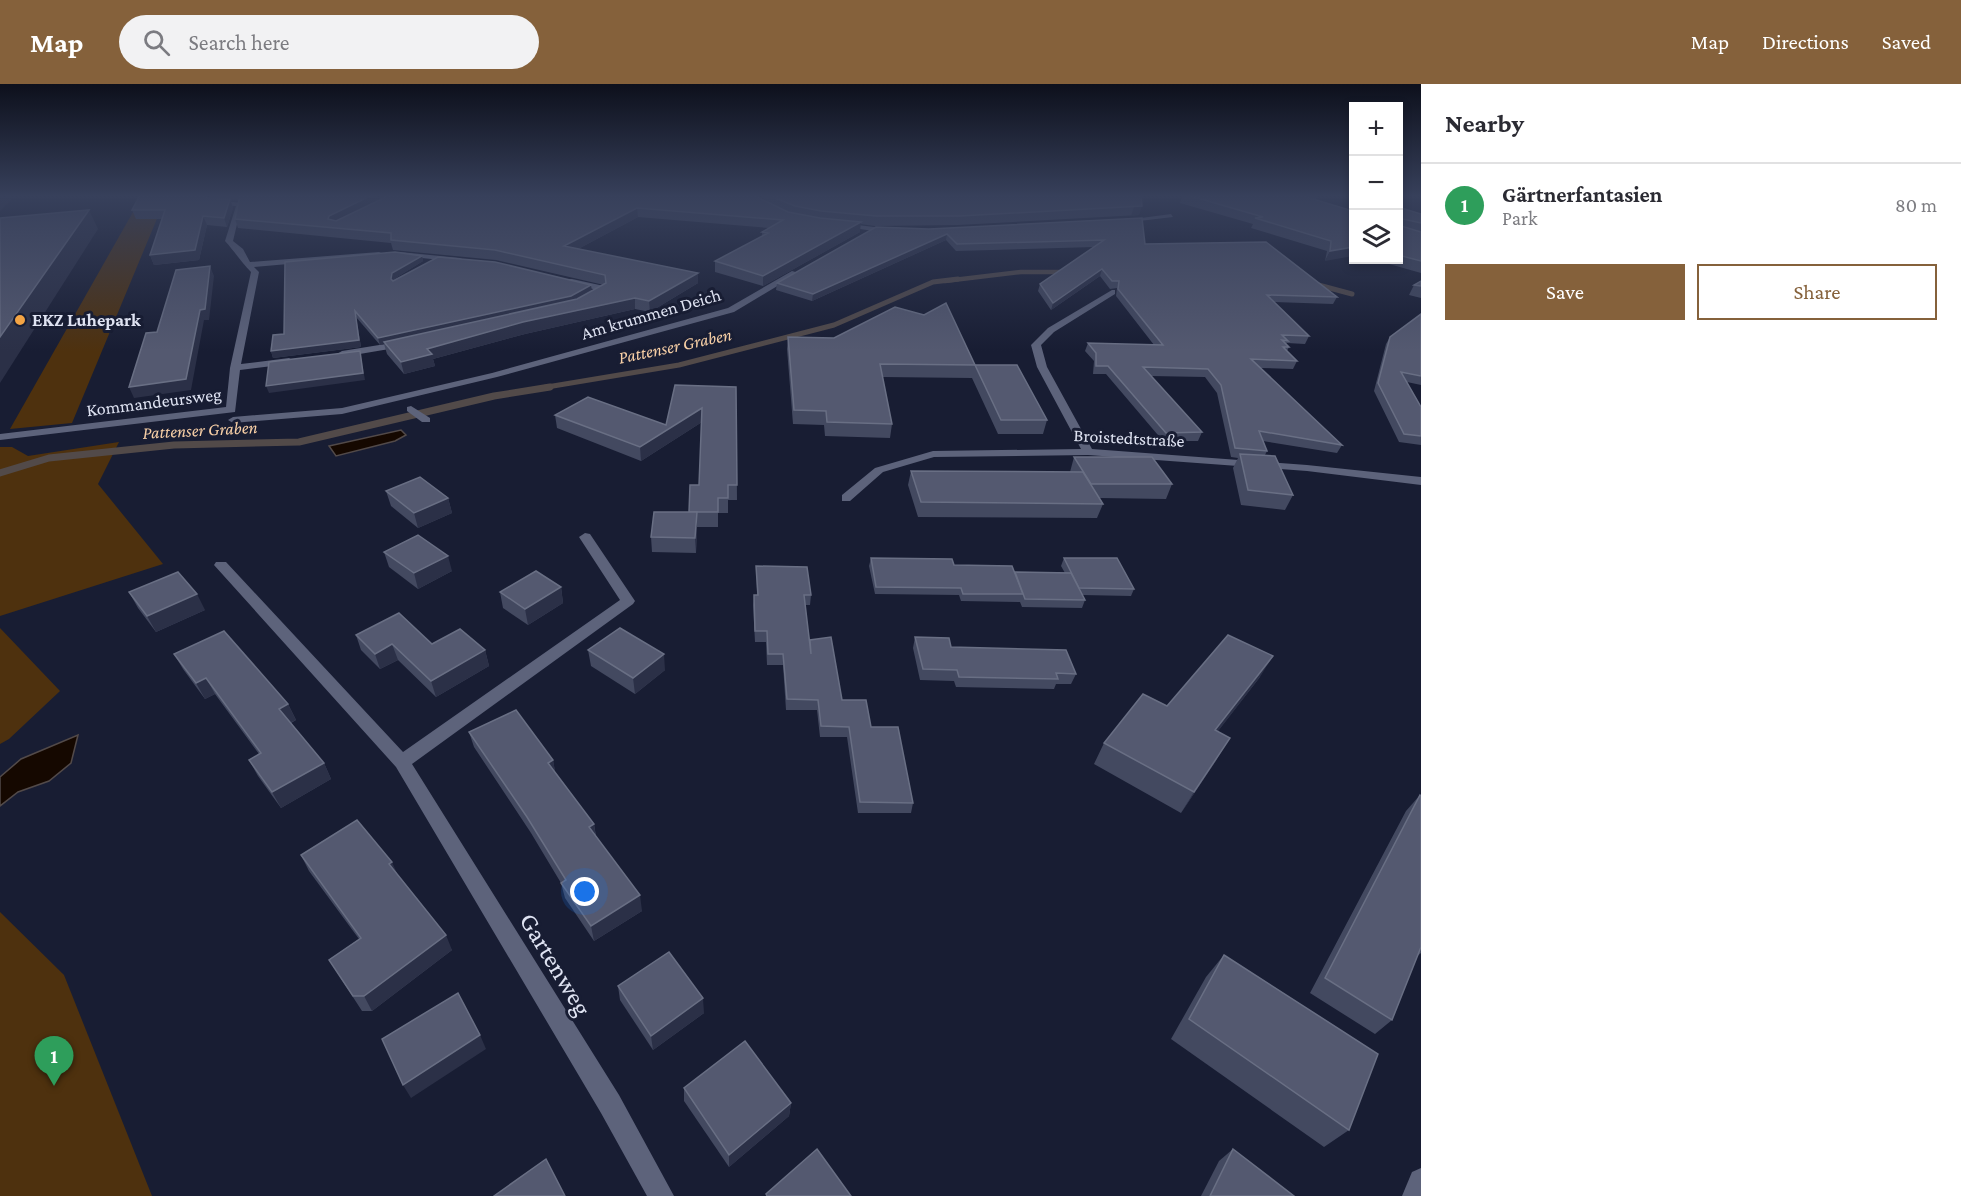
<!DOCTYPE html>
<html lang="en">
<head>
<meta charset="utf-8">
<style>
  body { margin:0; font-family:"Crimson Pro",serif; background:#f2f2f3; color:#2b2b33 }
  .controls { position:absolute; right:18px; top:18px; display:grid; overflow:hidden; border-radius:0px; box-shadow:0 3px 9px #0003 }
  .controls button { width:54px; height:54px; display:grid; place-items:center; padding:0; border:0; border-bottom:2px solid #e1e1e2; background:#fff; color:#2b2b33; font:30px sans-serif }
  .you { position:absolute; left:585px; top:808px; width:21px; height:21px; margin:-15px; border:4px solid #fff; border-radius:50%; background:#1a73e8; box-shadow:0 0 0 9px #1a73e833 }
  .badge { display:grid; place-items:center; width:39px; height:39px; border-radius:50%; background:#85613b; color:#fff; font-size:20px; font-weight:700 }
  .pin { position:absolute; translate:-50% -50px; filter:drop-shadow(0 2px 3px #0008) }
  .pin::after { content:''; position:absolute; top:32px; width:21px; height:18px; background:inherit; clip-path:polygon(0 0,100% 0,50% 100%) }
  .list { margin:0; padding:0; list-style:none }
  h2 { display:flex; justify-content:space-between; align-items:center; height:78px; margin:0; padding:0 24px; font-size:26px }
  h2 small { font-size:20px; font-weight:400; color:#7c7c81 }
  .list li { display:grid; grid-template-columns:39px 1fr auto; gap:18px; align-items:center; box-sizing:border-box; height:84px; padding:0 24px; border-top:2px solid #e1e1e2 }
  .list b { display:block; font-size:22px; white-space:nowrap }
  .list p { margin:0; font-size:20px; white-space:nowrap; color:#7c7c81 }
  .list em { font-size:20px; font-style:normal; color:#7c7c81 }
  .actions { display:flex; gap:12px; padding:18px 24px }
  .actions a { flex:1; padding:14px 0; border:2px solid #85613b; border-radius:0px; text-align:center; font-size:21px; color:#85613b }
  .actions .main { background:#85613b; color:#fff }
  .icon { flex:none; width:33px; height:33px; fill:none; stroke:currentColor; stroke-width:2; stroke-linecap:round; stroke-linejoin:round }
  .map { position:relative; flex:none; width:1421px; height:1112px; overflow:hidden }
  header { display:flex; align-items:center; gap:36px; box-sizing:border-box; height:84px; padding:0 30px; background:#85613b; color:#fff }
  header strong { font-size:28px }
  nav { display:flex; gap:33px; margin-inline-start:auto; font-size:21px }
  .search { width:420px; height:54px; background:#f2f2f3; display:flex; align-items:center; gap:15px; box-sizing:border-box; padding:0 21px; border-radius:33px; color:#7c7c81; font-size:22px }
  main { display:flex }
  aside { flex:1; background:#fff }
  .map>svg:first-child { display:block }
</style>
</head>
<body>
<header>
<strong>Map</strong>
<div class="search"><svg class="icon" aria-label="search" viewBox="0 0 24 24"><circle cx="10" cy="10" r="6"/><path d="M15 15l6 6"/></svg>Search here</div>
<nav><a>Map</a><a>Directions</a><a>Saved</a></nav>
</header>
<main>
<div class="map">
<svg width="1421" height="1112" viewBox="0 0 1421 1112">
  <rect width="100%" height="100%" fill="#181d33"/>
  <g fill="#4e310e">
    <polygon points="161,125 72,339 10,345 133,128"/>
    <polygon points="119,358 98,400 163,480 0,532 0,363 12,363 28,372"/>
    <polygon points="0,544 60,607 9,655 0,660"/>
    <polygon points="0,828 64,891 152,1112 0,1112"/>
  </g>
  <g fill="#150800" stroke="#524a49" stroke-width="1.5">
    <polygon points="401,346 406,351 395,357 336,372 329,362"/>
    <polygon points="78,651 71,679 49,697 18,708 0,722 0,693 21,675"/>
  </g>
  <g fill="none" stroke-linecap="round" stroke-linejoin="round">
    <polyline stroke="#524a49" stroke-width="4.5" points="945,197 1021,188 1067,188"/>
    <g stroke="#524a49" stroke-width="5">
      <polyline points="1311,199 1352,210"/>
      <polyline points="541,304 679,281 834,241 933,198 958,195"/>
    </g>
    <polyline stroke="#524a49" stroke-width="7" points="0,389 49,374 174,361 299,358 494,312 550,303"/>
    <g fill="#5d637b" fill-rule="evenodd">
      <path d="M 202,111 L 208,111 L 207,115 L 242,119 L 233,157 L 243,165 L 250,178 L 379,168 L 383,170 L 379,172 L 254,183 L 259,188 L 241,280 L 289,274 L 294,277 L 289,280 L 240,286 L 235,328 L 0,356 L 0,350 L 226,323 L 230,284 L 251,188 C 241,178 235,168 225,157 L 236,122 L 211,121 L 202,117 Z"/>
      <polygon points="1171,130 1173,133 1122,139 1119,137"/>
      <polygon points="841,139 874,143 877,145 874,147 839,142"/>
      <polygon points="400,168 460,174 464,176 460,178 403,172"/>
      <polygon points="792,187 799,189 734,228 497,293 342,330 233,339 228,336 233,333 342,324 492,289 728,224"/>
      <polygon points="572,195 604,202 606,208 594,217 588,217 588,213 597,206 569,199 569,195"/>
      <polygon points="1112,206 1115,206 1115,210 1054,248 1041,261 1047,283 1092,365 1307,381 1421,393 1421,401 1307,387 1088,371 934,373 883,388 850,417 842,417 842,411 875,384 933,367 1081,365 1037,283 1031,261 1048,244"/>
      <polygon points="404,257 409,260 407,262 342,273 337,270 342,267"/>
      <polygon points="411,322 430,334 430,338 422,338 407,327 407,323"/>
      <polygon points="585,449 590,450 633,514 635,517 633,520 412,680 619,1011 674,1112 647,1112 601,1029 396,683 214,481 216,478 226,478 403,668 620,516 579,453"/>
      <polygon points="1421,1084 1421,1112 1402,1112 1412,1088"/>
    </g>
  </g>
  <g fill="#434960">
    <polygon points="209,111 755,111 759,114 770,120 759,111 1141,111 1139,131 958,141 875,142 860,140 860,148 763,202 715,188 715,177 762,152 762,148 769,144 638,133 578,165 698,189 698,199 650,228 635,225 525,250 433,275 435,282 404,290 387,270 384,260 380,261 356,233 361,263 273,274 271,267 284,250 422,172 423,177 394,195 393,197 591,201 591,208 604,201 496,176 393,166 391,159 238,144 235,135 239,117 230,116 233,124 227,143 207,141 199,176 154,181 150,171 162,135 136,135 132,126 208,114 224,115 210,113"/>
    <polygon points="1183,111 1317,111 1316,116 1353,127 1325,177 1327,167 1251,144 1253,140 1180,119"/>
    <polygon points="1398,123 1421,130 1421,189 1375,176 1398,176"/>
    <polygon points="1142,134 1145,160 1337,213 1333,220 1274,218 1309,252 1305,260 1287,259 1286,260 1289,263 1287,267 1297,277 1293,285 1260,284 1342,361 1337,369 1263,357 1267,367 1265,371 1293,411 1285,426 1241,421 1233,384 1238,374 1231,373 1217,309 1205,293 1150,292 1202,348 1198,357 1163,357 1106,290 1093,290 1094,277 1085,267 1088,259 1154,261 1116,212 1117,204 1110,205 1100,192 1051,226 1038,207 1040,200 1094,163 956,167 946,156 812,217 776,206 777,199 929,145"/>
    <polygon points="1421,197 1421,214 1409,211 1414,201"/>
    <polygon points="1421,230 1421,301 1407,298 1421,323 1421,361 1399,358 1374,307 1386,260 1390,253"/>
    <polygon points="788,253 975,281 1047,336 1043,350 998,350 972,294 882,293 892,340 890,354 825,352 824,341 793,340 787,265"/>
    <polygon points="736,303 737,416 728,416 728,429 718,429 718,443 697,443 696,469 652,468 651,453 689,428 699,401 702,338 641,377 557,344 555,331 666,341"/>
    <polygon points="1074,373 1172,400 1166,415 1100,414 1103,420 1097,434 918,433 908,401 911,387 1070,388"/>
    <polygon points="386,407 448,414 452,429 418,444 391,422"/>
    <polygon points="384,468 452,487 418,505 389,483"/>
    <polygon points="871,474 954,481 1014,489 1065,489 1061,482 1064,474 1134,505 1131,512 1082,511 1085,516 1082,524 1022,523 1020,518 961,517 959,511 875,510 869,482"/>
    <polygon points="756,482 811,511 810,521 805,521 810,560 842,616 871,643 913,719 911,729 858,729 847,653 820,653 817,626 786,626 783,581 767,581 766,558 755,558 753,521 754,511 757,511"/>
    <polygon points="561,503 563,519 528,541 503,524 500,508"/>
    <polygon points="129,508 205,526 156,548 138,524"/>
    <polygon points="356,551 485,566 489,582 436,613 398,576 380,585 361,566"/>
    <polygon points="915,553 951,563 1076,590 1071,600 1056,600 1054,605 956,603 954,597 920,596 913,564"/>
    <polygon points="588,566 665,586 635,610 591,582"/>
    <polygon points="174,570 288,620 296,636 291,639 324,679 331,695 281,724 258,692 249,676 259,670 215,610 205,615 183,585"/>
    <polygon points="1260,593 1217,648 1217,675 1181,729 1094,680 1104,659 1167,622"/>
    <polygon points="469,648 553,676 555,688 594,740 596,752 642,827 594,857 565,814 561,799 531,749 474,663"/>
    <polygon points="1420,711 1421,712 1421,869 1416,873 1392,936 1375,950 1310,909 1406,727"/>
    <polygon points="301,771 398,792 452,866 372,927 362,927 329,876 359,855 309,787"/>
    <polygon points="1224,871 1349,1046 1324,1063 1171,955 1206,893"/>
    <polygon points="618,902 704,929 653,966 620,916"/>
    <polygon points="684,1004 791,1019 789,1032 729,1083 684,1017"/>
    <polygon points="1233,1065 1294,1112 1201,1112 1219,1077"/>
  </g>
  <g fill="#2b3047">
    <polygon points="0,111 16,111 0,127"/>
    <polygon points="372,111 392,111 331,144 328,135 329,132"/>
    <polygon points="230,115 233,124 227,143 224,134"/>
    <polygon points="1142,122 1139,131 1131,132 1134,123"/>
    <polygon points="637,124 638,133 565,172 564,162"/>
    <polygon points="89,126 98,145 0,299 0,253"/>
    <polygon points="203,132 207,141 199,176 154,181 150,171"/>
    <polygon points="861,138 860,148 763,202 763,192"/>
    <polygon points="947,150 946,156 812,217 813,210"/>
    <polygon points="1353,163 1353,172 1325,177 1330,167"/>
    <polygon points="422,172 423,177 394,195 393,201 391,195 392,189"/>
    <polygon points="210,182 214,192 209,236 204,236 191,306 134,314 129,303 200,226"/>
    <polygon points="1102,185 1100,192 1051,226 1053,219"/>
    <polygon points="698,189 698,199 650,228 649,217"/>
    <polygon points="591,201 592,208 571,218 380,261 378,254"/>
    <polygon points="635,214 635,225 525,250 433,275 435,282 404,290 401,278 427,265 523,238"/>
    <polygon points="355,227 361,263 273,274 271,267"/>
    <polygon points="360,267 365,296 269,309 266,302"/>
    <polygon points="702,324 702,338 641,377 640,363"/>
    <polygon points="448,414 452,429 418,444 414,429"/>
    <polygon points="697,428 697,443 696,469 695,454"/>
    <polygon points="448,472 452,487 418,505 414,489"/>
    <polygon points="561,503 563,519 528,541 525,525"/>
    <polygon points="197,510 205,526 156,548 147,532"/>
    <polygon points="392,560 398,576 380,585 375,570"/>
    <polygon points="485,566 489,582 436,613 431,597"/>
    <polygon points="664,570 665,586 635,610 633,594"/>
    <polygon points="1273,572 1260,593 1202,668 1215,646"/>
    <polygon points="206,594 215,610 205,615 196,599"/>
    <polygon points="288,620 296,636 287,640 279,625"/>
    <polygon points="1230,654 1217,675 1181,729 1194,708"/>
    <polygon points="553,676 556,692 548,679"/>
    <polygon points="324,679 331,695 281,724 272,708"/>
    <polygon points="594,740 596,755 589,743"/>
    <polygon points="392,778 399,794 389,780"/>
    <polygon points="640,811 642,827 594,857 591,842"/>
    <polygon points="446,851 452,866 372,927 364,912"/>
    <polygon points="703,914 704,929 653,966 651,952"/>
    <polygon points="480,951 486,965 411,1014 403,1001"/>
    <polygon points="791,1019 789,1032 729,1083 729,1071"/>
  </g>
  <g fill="#545970" stroke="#696f84" stroke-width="1.5">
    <polygon points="140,111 200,111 208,114 230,115 224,134 203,132 195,166 150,171 165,126 132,126"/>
    <polygon points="240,111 372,111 329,132 328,135 336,137 390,111 755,111 759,114 788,128 820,134 861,138 763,192 715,177 768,149 762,148 783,136 637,124 564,162 698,189 649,217 635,214 523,238 427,265 432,270 401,278 384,258 577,215 606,199 605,191 495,166 391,156 391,149 235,135"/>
    <polygon points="771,111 1141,111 1142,122 960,132 876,132 821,127 795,122 775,114"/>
    <polygon points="1187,111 1300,111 1353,127 1353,163 1330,167 1331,157 1255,134 1263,133"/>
    <polygon points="1398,123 1421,130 1421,139 1403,135 1400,137 1401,142 1421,148 1421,177 1398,171"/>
    <polygon points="89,126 0,253 0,134"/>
    <polygon points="1142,134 1145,160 1266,158 1337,213 1267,211 1309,252 1282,251 1288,257 1282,256 1289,263 1283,263 1297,277 1251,275 1342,361 1259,347 1267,367 1235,364 1221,301 1208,285 1143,283 1202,348 1166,349 1108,282 1096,282 1096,269 1088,259 1163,261 1118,205 1119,197 1112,197 1102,185 1053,219 1040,200 1104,156 957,160 947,150 813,210 777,199 876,143 929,145"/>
    <polygon points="395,168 422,172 392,189 391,195 393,197 438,173 495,178 591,201 571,212 378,254 355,227 359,256 271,267 273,251 284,250 285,178"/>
    <polygon points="210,182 205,225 200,226 186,295 129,303 146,249 157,248 176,186"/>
    <polygon points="1421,197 1421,202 1414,201"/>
    <polygon points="946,219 975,281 880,280 892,340 827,338 826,327 794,326 788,253 834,254 895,223 924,231"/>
    <polygon points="1421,230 1421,292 1401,288 1421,323 1421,352 1404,350 1378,299 1390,253"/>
    <polygon points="360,267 363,289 266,302 269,278"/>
    <polygon points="975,281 1017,281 1047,336 1001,336"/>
    <polygon points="675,301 736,303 737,401 728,401 728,414 718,414 718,428 689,428 690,401 699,401 702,324 640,363 555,331 588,313 666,341"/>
    <polygon points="1240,370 1275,372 1293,411 1248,406"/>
    <polygon points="1074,373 1152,373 1172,400 1091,400"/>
    <polygon points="911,387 1083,388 1103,420 921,418"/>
    <polygon points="420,393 448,414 414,429 386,407"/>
    <polygon points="654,428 697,428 695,454 651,453"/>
    <polygon points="418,451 448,472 414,489 384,468"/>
    <polygon points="871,474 952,475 954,481 1012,482 1023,510 963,510 961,504 876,503"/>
    <polygon points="1064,474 1117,474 1134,505 1079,504"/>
    <polygon points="756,482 807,483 811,511 804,511 811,570 810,556 831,553 842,616 866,616 871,643 898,643 913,719 860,718 849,643 821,642 818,616 787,615 783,570 768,570 767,547 755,547 754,511 758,511"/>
    <polygon points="536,487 561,503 525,525 500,508"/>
    <polygon points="178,488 197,510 147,532 129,508"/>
    <polygon points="1015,488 1071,489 1085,516 1025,515"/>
    <polygon points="399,529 432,560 460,545 485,566 431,597 392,560 375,570 356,551"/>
    <polygon points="620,544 664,570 633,594 588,566"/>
    <polygon points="224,547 288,620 279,625 324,679 272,708 249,676 261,669 206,594 196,599 174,570"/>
    <polygon points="1228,551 1273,572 1215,646 1230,654 1194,708 1104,659 1143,610 1167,622"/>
    <polygon points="915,553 949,554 951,563 1066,566 1076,590 1056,589 1058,595 959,593 957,586 923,585"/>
    <polygon points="516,626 553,676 548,679 594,740 589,743 640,811 591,842 561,799 566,796 527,733 469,648"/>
    <polygon points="1420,711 1421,712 1421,863 1392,936 1325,894"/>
    <polygon points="357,736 392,778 389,780 446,851 364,912 353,912 329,876 361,854 301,771"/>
    <polygon points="669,868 703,914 651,952 618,902"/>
    <polygon points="1224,871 1378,970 1349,1046 1189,935"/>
    <polygon points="458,909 480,951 403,1001 382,955"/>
    <polygon points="745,957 791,1019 729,1071 684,1004"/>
    <polygon points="817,1065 851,1112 767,1112 766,1110"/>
    <polygon points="1233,1065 1294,1112 1210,1112"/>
    <polygon points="546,1075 565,1112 494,1112"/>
  </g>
  <linearGradient id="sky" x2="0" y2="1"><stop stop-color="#0d101c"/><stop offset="0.42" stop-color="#37405b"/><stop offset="1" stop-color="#37405b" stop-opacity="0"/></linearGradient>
  <rect width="1421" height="267" fill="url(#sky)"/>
  <circle fill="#f4a444" stroke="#181d33" stroke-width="2" cx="20" cy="236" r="6"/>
  <g text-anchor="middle" stroke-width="6" stroke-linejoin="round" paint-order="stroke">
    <g font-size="18" fill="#dfe3f2" stroke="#181d33">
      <text transform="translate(651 230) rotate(-16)" y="6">Am krummen Deich</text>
      <text transform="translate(154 318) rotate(-7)" y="6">Kommandeursweg</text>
      <text transform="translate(1129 354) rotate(3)" y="6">Broistedtstraße</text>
    </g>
    <g font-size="18" font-weight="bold" fill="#dfe3f2" stroke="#181d33" text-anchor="start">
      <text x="32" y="242">EKZ Luhepark</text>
    </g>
    <g font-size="18" font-style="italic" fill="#f7cfa6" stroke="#181d33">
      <text transform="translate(675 262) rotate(-12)" y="6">Pattenser Graben</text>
      <text transform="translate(200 346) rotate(-3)" y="6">Pattenser Graben</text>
    </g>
    <g font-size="26" fill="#dfe3f2" stroke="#181d33">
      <text transform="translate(556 880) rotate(59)" y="9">Gartenweg</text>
    </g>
  </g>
</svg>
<div class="controls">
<button>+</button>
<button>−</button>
<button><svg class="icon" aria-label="layers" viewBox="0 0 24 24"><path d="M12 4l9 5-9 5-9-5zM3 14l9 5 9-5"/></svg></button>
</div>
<div class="you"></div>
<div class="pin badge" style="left:54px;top:1002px;background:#2e9e5b">1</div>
</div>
<aside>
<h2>Nearby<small></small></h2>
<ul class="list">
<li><span class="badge" style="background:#2e9e5b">1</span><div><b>Gärtnerfantasien</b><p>Park</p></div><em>80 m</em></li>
</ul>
<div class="actions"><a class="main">Save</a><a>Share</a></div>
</aside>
</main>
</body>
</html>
